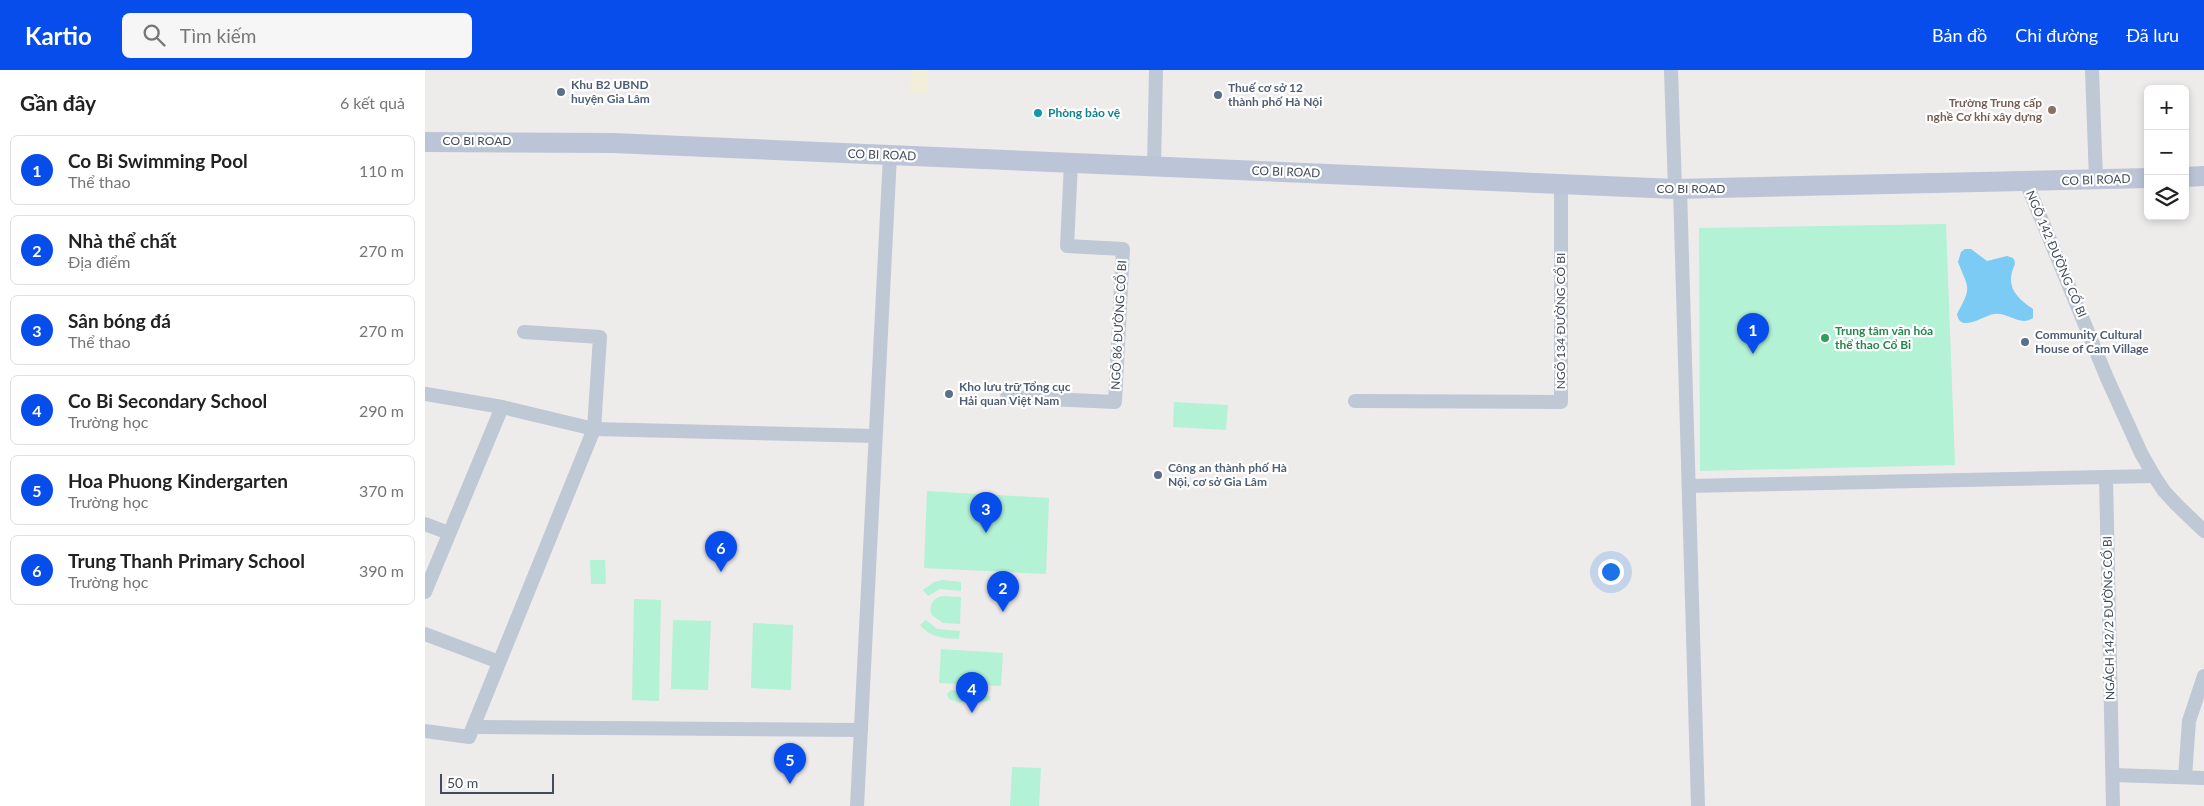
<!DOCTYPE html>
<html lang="vi">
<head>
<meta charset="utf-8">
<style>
  body { margin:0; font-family:Lato,sans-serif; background:#f6f6f6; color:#222 }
  .controls { position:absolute; right:15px; top:15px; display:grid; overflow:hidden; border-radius:8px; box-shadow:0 2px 8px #0003 }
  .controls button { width:45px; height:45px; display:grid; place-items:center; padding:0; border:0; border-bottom:1px solid #e0e0e0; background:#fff; color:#222; font:25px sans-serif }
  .scale { position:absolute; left:15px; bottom:12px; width:114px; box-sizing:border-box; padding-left:5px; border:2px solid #424c5a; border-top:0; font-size:14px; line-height:18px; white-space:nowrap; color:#424c5a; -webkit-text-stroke:4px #fff; paint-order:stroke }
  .you { position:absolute; left:1185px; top:501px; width:18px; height:18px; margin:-12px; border:4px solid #fff; border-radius:50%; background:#1a73e8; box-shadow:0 0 0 8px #1a73e833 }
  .badge { display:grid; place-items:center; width:32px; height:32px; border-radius:50%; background:#074dec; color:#fff; font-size:16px; font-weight:700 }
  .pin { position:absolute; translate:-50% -41px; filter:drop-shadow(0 1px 2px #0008) }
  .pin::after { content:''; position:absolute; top:26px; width:18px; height:15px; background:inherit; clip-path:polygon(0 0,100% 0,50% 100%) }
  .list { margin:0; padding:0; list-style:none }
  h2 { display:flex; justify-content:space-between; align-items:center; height:65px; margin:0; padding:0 20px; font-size:21px }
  h2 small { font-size:16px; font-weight:400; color:#767676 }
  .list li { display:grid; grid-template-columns:32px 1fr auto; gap:15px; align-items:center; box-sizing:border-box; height:70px; margin:0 10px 10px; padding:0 10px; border:1px solid #e0e0e0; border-radius:8px }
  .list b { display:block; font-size:19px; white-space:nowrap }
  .list p { margin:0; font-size:16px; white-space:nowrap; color:#767676 }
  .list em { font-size:16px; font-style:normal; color:#767676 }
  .icon { flex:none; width:28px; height:28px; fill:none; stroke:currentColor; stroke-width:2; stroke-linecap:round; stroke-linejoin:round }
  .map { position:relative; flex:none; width:1779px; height:736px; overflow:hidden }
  header { display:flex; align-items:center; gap:30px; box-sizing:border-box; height:70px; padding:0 25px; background:#074dec; color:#fff }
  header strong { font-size:24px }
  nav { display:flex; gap:28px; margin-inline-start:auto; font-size:18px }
  .search { width:350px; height:45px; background:#f6f6f6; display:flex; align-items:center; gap:12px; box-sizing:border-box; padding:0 18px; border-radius:8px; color:#767676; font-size:19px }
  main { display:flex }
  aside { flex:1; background:#fff }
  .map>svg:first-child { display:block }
</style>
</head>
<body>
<header>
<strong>Kartio</strong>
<div class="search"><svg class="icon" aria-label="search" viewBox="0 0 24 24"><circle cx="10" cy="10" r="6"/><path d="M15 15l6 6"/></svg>Tìm kiếm</div>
<nav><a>Bản đồ</a><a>Chỉ đường</a><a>Đã lưu</a></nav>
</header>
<main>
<aside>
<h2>Gần đây<small>6 kết quả</small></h2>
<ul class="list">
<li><span class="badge">1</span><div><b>Co Bi Swimming Pool</b><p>Thể thao</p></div><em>110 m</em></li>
<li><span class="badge">2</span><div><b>Nhà thể chất</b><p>Địa điểm</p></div><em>270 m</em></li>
<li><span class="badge">3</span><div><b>Sân bóng đá</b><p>Thể thao</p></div><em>270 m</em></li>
<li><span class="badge">4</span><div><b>Co Bi Secondary School</b><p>Trường học</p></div><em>290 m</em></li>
<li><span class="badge">5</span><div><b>Hoa Phuong Kindergarten</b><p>Trường học</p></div><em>370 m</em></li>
<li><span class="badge">6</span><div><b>Trung Thanh Primary School</b><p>Trường học</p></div><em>390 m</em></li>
</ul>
</aside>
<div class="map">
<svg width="1779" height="736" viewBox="0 0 1779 736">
  <rect width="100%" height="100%" fill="#eeebeb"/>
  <g fill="#b3f2d4">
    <polygon points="1521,154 1530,395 1275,401 1274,158"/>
    <polygon points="749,332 803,335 801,360 748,357"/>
    <polygon points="502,421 624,428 621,504 499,498"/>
    <polygon points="165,490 180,490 181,514 166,514"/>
    <polygon points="518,510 536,512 536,521 515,519 503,526 498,520 509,512"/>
    <path d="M 517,526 L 536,527 L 535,554 L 518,553 L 507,545 C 503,536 508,528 517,526 Z"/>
    <polygon points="209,529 236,530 234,631 207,630"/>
    <polygon points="248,550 286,551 283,620 246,619"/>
    <path d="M 501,550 L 512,559 L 535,561 L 534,569 C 519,568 506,568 495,555 Z"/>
    <polygon points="328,553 368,555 366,620 326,618"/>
    <polygon points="516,579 578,583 576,616 514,613"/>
    <polygon points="526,620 565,626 566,630 553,633 549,627 543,626 535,633 524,629 522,624"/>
    <polygon points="587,697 616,698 614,736 585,736"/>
  </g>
  <polygon fill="#f3eed8" points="486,0 503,0 502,23 485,22"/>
  <path fill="#7bcbf4" d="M 1540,179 L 1546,179 L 1562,191 L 1582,186 L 1588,188 C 1591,193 1590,194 1588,199 C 1581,218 1593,229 1608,239 L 1608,248 C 1595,257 1583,242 1569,244 C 1559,245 1535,264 1532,244 C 1547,216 1544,220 1533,192 L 1536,182 Z"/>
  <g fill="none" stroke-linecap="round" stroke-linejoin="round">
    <g stroke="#bfc8d5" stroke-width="14">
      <polyline points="1246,0 1250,119"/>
      <polyline points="1667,0 1671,110"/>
      <polyline points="729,97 731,0"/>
      <polyline points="1601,112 1682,308 1716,383 1729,406 1739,421 1751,434 1779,461"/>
      <polyline points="1255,119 1273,736"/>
      <polyline points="99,262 175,267 169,359 450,366"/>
      <polyline points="582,327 690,332 698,179 642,176 646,93"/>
      <polyline points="930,331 1136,332 1136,114"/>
      <polyline points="1264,416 1681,407"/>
      <polyline points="0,454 24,463"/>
      <polyline points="0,522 77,337"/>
      <polyline points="0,564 74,592"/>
      <polyline points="48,657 436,660"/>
      <polyline points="0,661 44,667 169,359 77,337 1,324"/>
      <polyline points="1688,705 1779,708"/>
      <polyline points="1760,707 1764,651 1779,606"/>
      <polyline points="432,736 465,85"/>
      <polyline points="1688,736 1681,407 1729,406"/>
    </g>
    <g stroke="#bbc5d7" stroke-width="20">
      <polyline points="0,72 188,73 1250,119 1723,108"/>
      <polyline points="1760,107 1779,106"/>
    </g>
  </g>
  <g fill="#5c6f8a" stroke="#fff" stroke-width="2">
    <circle cx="136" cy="22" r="5"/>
    <circle cx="793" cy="25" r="5"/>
    <circle cx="1600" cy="272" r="5"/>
    <circle cx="524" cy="324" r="5"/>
    <circle cx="733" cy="405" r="5"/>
  </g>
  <circle fill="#8d6e63" stroke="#fff" stroke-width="2" cx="1627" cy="40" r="5"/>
  <circle fill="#0f9aa8" stroke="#fff" stroke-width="2" cx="613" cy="43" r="5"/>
  <circle fill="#2e9e5b" stroke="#fff" stroke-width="2" cx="1400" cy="268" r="5"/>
  <g text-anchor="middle" stroke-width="4.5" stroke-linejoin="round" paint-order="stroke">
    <g font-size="12" font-weight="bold" fill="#4e5e75" stroke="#fff" text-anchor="start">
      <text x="146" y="19">Khu B2 UBND<tspan x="146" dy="14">huyện Gia Lâm</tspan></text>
      <text x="803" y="22">Thuế cơ sở 12<tspan x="803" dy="14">thành phố Hà Nội</tspan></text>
      <text x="1610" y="269">Community Cultural<tspan x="1610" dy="14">House of Cam Village</tspan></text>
      <text x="534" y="321">Kho lưu trữ Tổng cục<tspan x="534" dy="14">Hải quan Việt Nam</tspan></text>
      <text x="743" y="402">Công an thành phố Hà<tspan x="743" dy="14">Nội, cơ sở Gia Lâm</tspan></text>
    </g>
    <g font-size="12" font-weight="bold" fill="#785e54" stroke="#fff" text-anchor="end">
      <text x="1617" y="37">Trường Trung cấp<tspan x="1617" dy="14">nghề Cơ khí xây dựng</tspan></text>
    </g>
    <g font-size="12" font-weight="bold" fill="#0d838f" stroke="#fff" text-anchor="start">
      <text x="623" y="47">Phòng bảo vệ</text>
    </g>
    <g font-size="12" fill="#424c5a" stroke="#fff">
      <text x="52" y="75">CO BI ROAD</text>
      <text transform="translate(457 85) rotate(2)" y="4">CO BI ROAD</text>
      <text transform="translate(861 102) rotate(2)" y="4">CO BI ROAD</text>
      <text transform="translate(1671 110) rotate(-2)" y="4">CO BI ROAD</text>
      <text x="1266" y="123">CO BI ROAD</text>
      <text transform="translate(1631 184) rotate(67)" y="4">NGÕ 142 ĐƯỜNG CỔ BI</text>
      <text transform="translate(1136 251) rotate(-90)" y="4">NGÕ 134 ĐƯỜNG CỔ BI</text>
      <text transform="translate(694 255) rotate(-87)" y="4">NGÕ 86 ĐƯỜNG CỔ BI</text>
      <text transform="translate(1684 548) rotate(-91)" y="4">NGÁCH 142/2 ĐƯỜNG CỔ BI</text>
    </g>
    <g font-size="12" font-weight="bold" fill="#27864d" stroke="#fff" text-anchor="start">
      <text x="1410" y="265">Trung tâm văn hóa<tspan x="1410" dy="14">thể thao Cổ Bi</tspan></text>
    </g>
  </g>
</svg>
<div class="controls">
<button>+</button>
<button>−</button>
<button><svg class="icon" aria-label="layers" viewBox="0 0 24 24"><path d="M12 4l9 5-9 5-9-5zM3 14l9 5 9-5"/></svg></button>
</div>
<div class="scale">50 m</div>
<div class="you"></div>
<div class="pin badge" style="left:1328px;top:284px">1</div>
<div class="pin badge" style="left:578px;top:542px">2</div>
<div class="pin badge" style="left:561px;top:463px">3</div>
<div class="pin badge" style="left:547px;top:643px">4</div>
<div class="pin badge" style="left:365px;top:714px">5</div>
<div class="pin badge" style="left:296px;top:502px">6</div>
</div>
</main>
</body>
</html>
